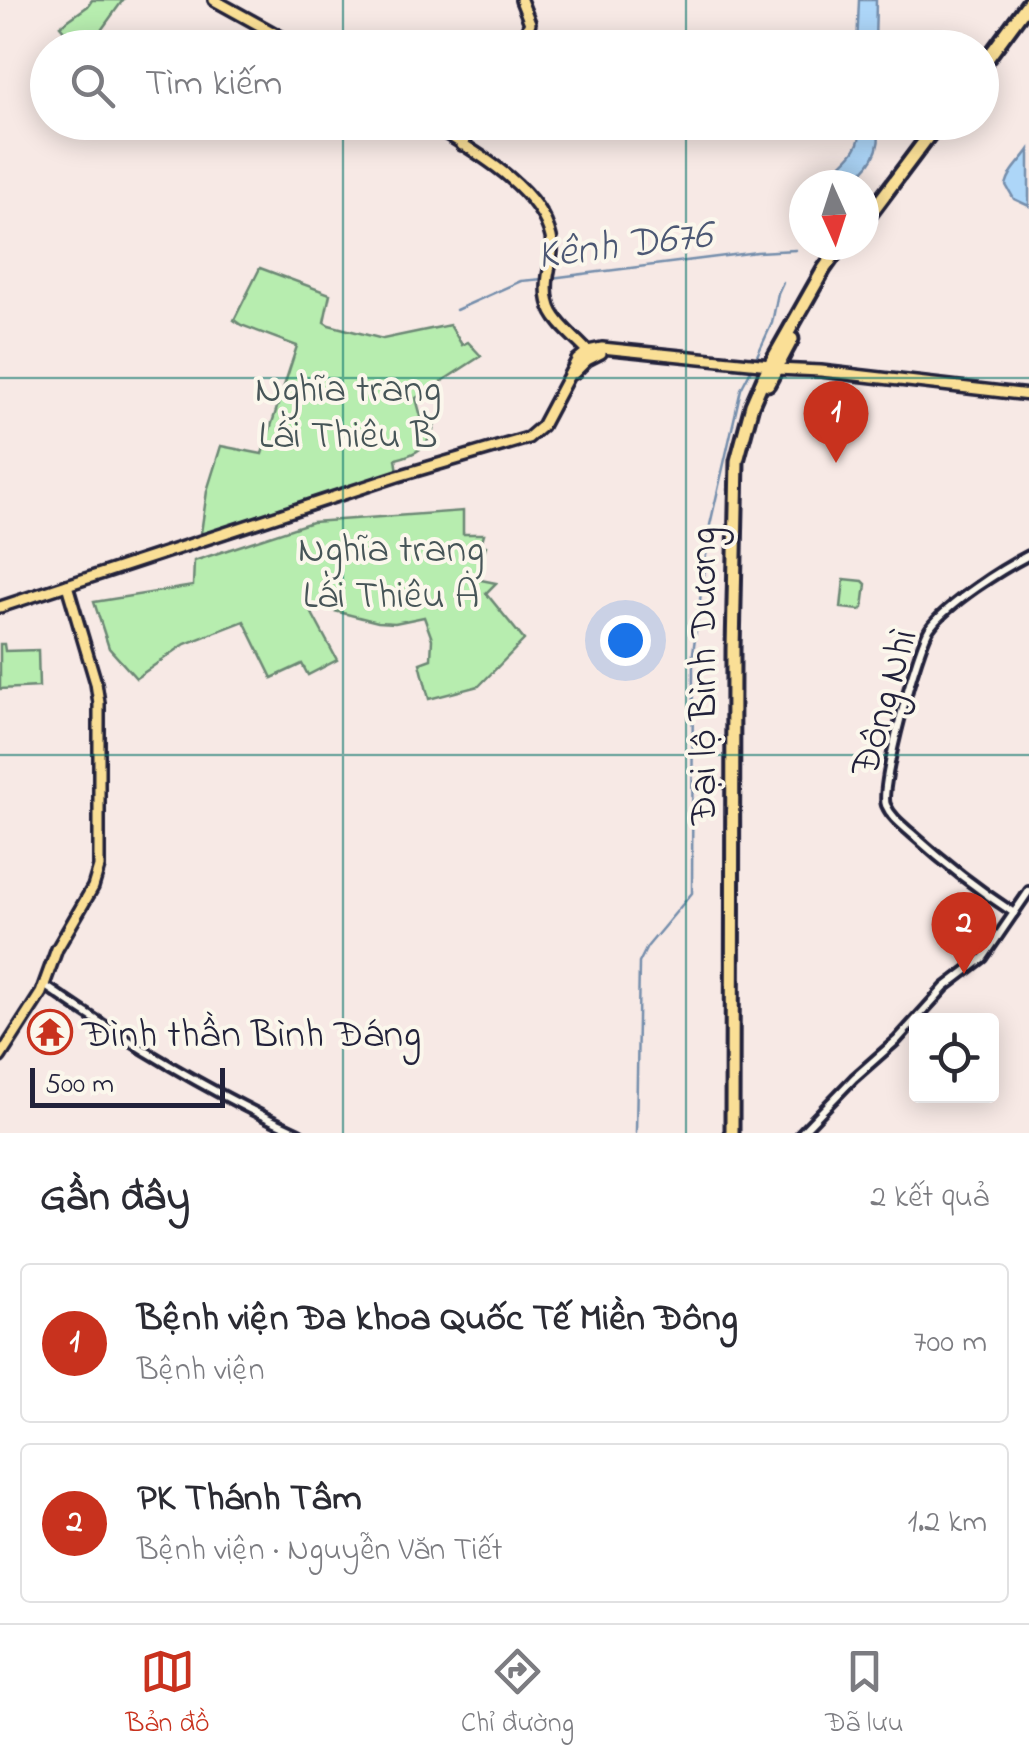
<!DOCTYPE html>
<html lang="vi">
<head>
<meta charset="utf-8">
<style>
  body { margin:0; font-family:"Indie Flower",sans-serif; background:#f7f7f7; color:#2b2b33 }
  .controls { position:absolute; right:30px; bottom:30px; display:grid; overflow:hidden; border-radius:10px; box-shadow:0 5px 25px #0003 }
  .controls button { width:90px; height:90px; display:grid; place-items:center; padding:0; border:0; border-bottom:2px solid #e1e1e2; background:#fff; color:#2b2b33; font:50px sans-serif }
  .compass { position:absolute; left:789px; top:170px; width:90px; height:90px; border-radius:50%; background:#fff; box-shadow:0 5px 25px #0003; rotate:177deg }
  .scale { position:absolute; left:30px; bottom:25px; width:195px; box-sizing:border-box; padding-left:10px; border:5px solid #22223b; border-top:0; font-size:28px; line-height:35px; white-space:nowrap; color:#22223b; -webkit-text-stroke:8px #fbf7ec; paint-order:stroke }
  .you { position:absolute; left:625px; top:640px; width:35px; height:35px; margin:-25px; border:8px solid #fff; border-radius:50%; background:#1a73e8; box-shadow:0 0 0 15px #1a73e833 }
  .badge { display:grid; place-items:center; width:65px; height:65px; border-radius:50%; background:#c8321e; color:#fff; font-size:32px; font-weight:700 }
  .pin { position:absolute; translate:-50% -82px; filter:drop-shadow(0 2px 5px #0008) }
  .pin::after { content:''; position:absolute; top:52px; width:35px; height:30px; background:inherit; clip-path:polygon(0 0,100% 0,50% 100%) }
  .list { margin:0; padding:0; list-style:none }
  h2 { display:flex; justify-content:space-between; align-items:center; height:130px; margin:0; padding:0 40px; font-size:42px }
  h2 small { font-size:32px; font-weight:400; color:#7c7c81 }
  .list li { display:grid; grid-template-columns:65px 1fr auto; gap:30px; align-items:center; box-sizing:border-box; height:160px; margin:0 20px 20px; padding:0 20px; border:2px solid #e1e1e2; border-radius:10px }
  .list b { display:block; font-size:38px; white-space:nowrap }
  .list p { margin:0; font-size:32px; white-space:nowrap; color:#7c7c81 }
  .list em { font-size:32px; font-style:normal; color:#7c7c81 }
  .icon { flex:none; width:55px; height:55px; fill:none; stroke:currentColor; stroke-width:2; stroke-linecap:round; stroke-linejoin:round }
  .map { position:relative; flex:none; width:1029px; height:1133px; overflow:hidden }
  .search { position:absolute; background:#fff; box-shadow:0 5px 25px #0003; left:30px; right:30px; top:30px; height:110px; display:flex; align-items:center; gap:25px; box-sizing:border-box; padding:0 35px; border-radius:55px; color:#7c7c81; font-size:38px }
  .sheet { height:490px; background:#fff }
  nav { display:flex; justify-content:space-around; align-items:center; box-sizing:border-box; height:140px; border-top:2px solid #e1e1e2; background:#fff; font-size:28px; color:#7c7c81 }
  nav a { display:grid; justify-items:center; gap:5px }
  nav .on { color:#c8321e }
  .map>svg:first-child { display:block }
</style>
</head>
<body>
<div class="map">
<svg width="1029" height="1133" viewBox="0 0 1029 1133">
  <rect width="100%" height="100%" fill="#f7e9e5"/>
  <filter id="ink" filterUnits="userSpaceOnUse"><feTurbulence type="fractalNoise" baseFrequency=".01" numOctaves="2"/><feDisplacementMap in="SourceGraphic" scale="20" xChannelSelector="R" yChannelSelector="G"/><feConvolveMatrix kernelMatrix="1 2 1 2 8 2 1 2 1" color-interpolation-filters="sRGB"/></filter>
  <g filter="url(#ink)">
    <g fill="#b7edaf" stroke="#6c8875" stroke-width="2.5">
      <polygon points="92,0 123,0 89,47 78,47 60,26 88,6"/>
      <path d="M 260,268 L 330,294 L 324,322 L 329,325 L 383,339 L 450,325 L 462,345 L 468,342 L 481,356 L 416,398 L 423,424 L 435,424 C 429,447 417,454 396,459 L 398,472 L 200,540 L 207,491 L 221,446 L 262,454 L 297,346 L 241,325 L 234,320 Z"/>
      <polygon points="463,511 463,534 484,534 481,544 486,546 476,579 496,583 486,593 524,640 479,686 429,699 420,663 431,659 432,639 424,617 395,623 378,622 307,604 337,660 308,675 302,664 272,678 244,621 185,644 136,678 109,648 94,602 193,586 194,561 312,522"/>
      <polygon points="844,579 863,581 866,584 863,608 860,610 841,608"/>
      <polygon points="0,644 4,644 5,651 38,650 39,687 0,689"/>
    </g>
    <g fill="#add6f8" stroke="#758eac" stroke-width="2.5">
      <polygon points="859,0 876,0 875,47 857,47"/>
      <path d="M 860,123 L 878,123 C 883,152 870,167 847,185 L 820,185 C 837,164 865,154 860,123 Z"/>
      <path d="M 1029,150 L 1029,206 L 1014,199 L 1006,185 C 1010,170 1020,163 1029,150 Z"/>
    </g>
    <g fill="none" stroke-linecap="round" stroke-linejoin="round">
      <g stroke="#758eac" stroke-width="2.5">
        <polyline points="551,278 757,252 796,250"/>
        <polyline points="456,310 521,281 543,279"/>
        <polyline points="756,358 772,323 778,293 783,282"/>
        <polyline points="636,1133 639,963 647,947 692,893 693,653 710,525 741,389 753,366"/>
      </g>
      <defs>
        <g id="minor">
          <path d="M 1014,913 C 977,889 944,863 911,833 C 902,825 891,817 886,805 C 879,788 918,645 930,628 C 948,603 1002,569 1029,555"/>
          <path d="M 44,985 C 125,1041 209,1092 299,1133"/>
          <polyline points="801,1133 854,1078 897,1040 945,987 983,958 1029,891"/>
        </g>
        <g id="major">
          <polyline points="214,0 301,48"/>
          <polyline points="518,48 530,23 521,0"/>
          <path d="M 427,122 C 470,149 539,185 551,237 C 554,250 550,264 548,276 C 542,318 565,326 590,354"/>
          <polyline points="462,145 475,122"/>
          <polyline points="776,369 821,371 1029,395"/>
          <polyline points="574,373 587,360 601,353"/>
          <polyline points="0,607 398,476 528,438 542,426 577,360 588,351 602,348 770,365"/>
          <polyline points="0,1057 41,993 57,949 93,887 99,867 99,703 96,683 67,585"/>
        </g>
        <g id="highway">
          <polyline points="982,66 1029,2"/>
          <polyline points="864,222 939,122"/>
          <polyline points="768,384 792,339"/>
          <polyline points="732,1133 733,649 737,461 752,405 768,368 824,269 841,245"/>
        </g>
      </defs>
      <use href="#minor" stroke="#22223b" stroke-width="14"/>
      <use href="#major" stroke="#22223b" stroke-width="16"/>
      <use href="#highway" stroke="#22223b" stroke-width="19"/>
      <use href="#minor" stroke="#fbf7ec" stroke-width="6"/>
      <use href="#major" stroke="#fadf96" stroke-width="9"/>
      <use href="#highway" stroke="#fadf96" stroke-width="11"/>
    </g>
  </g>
  <path fill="none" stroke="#0f766e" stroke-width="2.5" stroke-opacity="0.55" d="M 343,0 L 343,48M 686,0 L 686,48M 343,122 L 343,1133M 686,122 L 686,1133M 0,378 L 1029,378M 0,755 L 1029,755"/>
  <defs>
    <symbol id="temple-ring" viewBox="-11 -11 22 22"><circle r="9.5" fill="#fbf7ec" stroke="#c8321e" stroke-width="1.5"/><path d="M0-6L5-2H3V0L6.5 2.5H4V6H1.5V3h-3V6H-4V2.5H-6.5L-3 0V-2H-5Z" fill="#c8321e"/></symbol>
  </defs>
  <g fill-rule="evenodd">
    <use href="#temple-ring" x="25" y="1007" width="50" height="50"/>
  </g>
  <g text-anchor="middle" stroke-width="8" stroke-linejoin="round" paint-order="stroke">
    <g font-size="40" fill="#475558" stroke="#fbf7ec">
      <text x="348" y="401">Nghĩa trang<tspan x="348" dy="46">Lái Thiêu B</tspan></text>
      <text x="391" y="561">Nghĩa trang<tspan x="391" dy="46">Lái Thiêu A</tspan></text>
    </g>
    <g font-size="40" fill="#22223b" stroke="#fbf7ec">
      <text transform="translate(701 676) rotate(-90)" y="14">Đại lộ Bình Dương</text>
      <text transform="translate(882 702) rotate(-74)" y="14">Đông Nhì</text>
    </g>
    <g font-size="40" fill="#22223b" stroke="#fbf7ec" text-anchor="start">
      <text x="82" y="1046">Đình thần Bình Đáng</text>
    </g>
    <g font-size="42" font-style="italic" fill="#4c5874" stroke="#fbf7ec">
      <text transform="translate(624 242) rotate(-7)" y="15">Kênh D676</text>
    </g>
  </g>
</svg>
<div class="controls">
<button><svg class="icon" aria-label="locate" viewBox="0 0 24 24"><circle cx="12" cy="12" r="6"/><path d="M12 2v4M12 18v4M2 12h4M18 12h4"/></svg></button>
</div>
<svg class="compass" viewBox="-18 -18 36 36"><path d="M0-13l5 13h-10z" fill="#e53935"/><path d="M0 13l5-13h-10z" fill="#7c7c81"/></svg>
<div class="scale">500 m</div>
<div class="you"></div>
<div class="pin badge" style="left:836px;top:463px">1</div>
<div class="pin badge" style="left:964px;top:974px">2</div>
<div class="search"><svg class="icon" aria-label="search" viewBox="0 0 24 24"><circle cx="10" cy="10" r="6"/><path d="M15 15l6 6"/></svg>Tìm kiếm</div>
</div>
<section class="sheet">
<h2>Gần đây<small>2 kết quả</small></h2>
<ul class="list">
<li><span class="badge">1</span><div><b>Bệnh viện Đa khoa Quốc Tế Miền Đông</b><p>Bệnh viện</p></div><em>700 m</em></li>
<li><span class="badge">2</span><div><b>PK Thánh Tâm</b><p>Bệnh viện · Nguyễn Văn Tiết</p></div><em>1.2 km</em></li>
</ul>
</section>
<nav>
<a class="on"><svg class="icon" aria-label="map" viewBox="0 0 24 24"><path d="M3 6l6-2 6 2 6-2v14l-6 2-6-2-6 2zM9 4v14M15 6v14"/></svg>Bản đồ</a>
<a><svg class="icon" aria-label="directions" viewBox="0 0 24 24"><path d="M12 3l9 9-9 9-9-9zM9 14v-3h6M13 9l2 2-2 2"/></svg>Chỉ đường</a>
<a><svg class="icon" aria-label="saved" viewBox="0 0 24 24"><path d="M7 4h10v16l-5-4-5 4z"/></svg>Đã lưu</a>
</nav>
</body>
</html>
